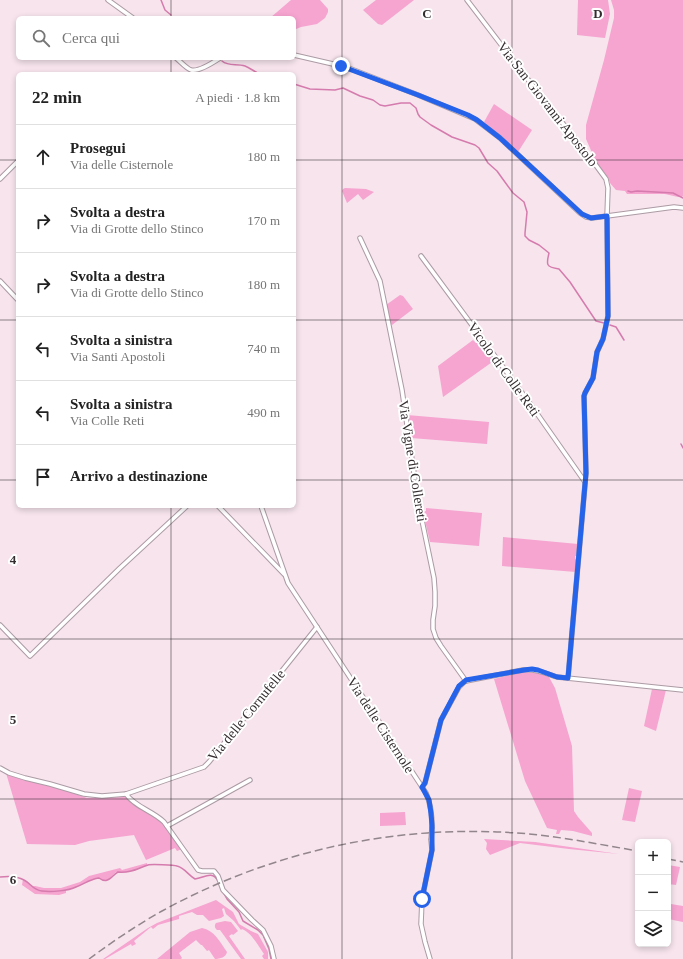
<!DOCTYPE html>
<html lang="it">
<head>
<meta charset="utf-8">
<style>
  body { margin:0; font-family:Georgia,serif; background:#f2f2f2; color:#222 }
  .controls { position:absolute; right:12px; bottom:12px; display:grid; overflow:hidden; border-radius:6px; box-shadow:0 2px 6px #0003 }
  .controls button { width:36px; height:36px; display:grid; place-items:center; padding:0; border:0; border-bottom:1px solid #e0e0e0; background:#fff; color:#222; font:20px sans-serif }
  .stop { position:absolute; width:12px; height:12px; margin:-9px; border:3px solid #2563eb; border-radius:50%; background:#fff }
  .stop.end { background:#2563eb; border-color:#fff; box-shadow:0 1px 4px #0008 }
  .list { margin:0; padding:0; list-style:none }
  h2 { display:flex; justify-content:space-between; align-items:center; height:52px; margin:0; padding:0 16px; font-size:17px }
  h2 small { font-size:13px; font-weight:400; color:#767676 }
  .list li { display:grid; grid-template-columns:26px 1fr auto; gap:12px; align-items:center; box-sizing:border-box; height:64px; padding:0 16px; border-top:1px solid #e0e0e0 }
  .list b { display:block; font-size:15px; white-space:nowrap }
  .list p { margin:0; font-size:13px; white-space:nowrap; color:#767676 }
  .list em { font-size:13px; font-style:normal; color:#767676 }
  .icon { flex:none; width:22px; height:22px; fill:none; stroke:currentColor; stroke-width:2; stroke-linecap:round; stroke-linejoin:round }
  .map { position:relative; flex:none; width:683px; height:959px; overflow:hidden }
  .search { position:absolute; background:#fff; box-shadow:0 2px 6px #0003; left:16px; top:16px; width:280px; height:44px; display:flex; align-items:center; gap:10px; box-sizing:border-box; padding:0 14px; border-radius:6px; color:#767676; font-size:15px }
  .panel { position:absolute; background:#fff; box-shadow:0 2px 6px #0003; left:16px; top:72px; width:280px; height:436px; border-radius:6px }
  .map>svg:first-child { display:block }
</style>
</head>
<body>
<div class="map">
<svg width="683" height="959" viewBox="0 0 683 959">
  <rect width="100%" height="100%" fill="#f7e4ed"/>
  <g fill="#f6a4d0">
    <polygon points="291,0 320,0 328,9 328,12 325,18 317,24 301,27 294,30 294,18 270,18"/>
    <polygon points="376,0 414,0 382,25 378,24 363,10"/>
    <polygon points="578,0 608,0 610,14 605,38 577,35"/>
    <polygon points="611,0 683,0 683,196 682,197 678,197 665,194 627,194 625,191 616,190 610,183 608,177 597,164 586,139 586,125 604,60 614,18 614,10"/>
    <polygon points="494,104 532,130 518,152 484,122"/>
    <polygon points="345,188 366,189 374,192 363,200 358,194 347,203 342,191 343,189"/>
    <polygon points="400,295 403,296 413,309 392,325 390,323 386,305"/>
    <polygon points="473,340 476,343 481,342 495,360 443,397 438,366"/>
    <polygon points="407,415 489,422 487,444 411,438"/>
    <polygon points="426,508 482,513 479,546 430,542 423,512 426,511"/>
    <polygon points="503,537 578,544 577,556 575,556 575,559 577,560 576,572 502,566"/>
    <polygon points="522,672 537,673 544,674 549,677 555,688 572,746 574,811 578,817 592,833 592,836 573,831 561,830 559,834 556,834 557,830 547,828 525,781 494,679"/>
    <polygon points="652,689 666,690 656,731 644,726"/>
    <polygon points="6,773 12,776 24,780 49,784 87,798 126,797 132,800 162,821 182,849 177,851 175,848 146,860 134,835 89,841 75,845 27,844"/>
    <polygon points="629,788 642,791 635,822 622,820"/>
    <polygon points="405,812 406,825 380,826 380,813"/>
    <polygon points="484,839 535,842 619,854 569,849 520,843 490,855 486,849 487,843"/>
    <path d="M 147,863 L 147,865 L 134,871 L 126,872 L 116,872 L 108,880 L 102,880 L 99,878 C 87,879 78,889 66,890 L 66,893 L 59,895 L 35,894 L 22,885 L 23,879 L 28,882 L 31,886 L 35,886 L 44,888 L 61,888 L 80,882 L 89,876 L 120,868 L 122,870 Z"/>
    <polygon points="668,865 680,867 676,885 668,884"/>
    <path d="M 216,900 L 233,912 L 239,924 L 251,931 L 258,934 L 268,952 L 268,959 L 264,959 L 262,956 L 264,954 C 258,946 252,933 242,929 L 241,930 L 234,921 L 226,914 L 224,908 L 222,909 L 224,916 L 221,918 L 209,921 L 203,915 L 197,915 L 192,912 L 179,916 L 179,919 L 158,925 L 153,929 L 151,927 L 134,941 L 136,944 L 132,946 L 131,944 L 105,959 L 103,959 L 148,928 L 157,923 Z"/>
    <polygon points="671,904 683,906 683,922 668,919"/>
    <path d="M 225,921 L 231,922 L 238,931 L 233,935 L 232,934 L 229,936 L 245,959 L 241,959 L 220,930 L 217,930 C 215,928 214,926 216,923 Z"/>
    <path d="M 202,928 C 214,930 220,942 227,952 C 226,957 220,959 215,959 L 209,950 L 207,951 L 202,945 L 201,945 L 196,940 L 179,953 L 182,958 L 181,959 L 157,959 L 190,932 Z"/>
  </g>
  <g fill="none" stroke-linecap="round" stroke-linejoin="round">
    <g stroke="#d57bad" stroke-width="1.5">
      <polyline points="161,0 165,10 171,15"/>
      <path d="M 222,61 C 229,67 237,63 245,66 C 250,68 255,72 260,74"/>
      <path d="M 294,84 L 310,89 L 335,90 L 343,88 L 360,96 L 373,100 L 380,105 L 385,106 L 401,103 L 410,103 L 416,108 L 418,114 L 420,117 L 431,125 L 452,137 L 475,145 L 479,148 L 488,163 L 497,171 L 502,178 L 513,193 L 524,202 L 527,212 L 525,233 L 525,236 L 529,240 L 539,245 L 549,253 C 546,265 546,267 559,269 L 570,282 L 596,321 L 604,323"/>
      <polyline points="628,191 631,192 637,191 673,193 683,198"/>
      <polyline points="610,325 616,327 624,340"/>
      <polyline points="681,444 683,448"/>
      <path d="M 0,877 C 8,876 17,876 24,880 C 32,884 32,890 42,891 C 51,892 68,891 76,887 C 84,884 90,879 99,878 C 108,885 111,876 118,872 C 131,873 136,869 148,865 C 151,864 174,865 177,866 C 185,868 188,875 195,879 C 204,878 212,870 218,881"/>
      <polyline points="223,892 227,899 239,912 243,921 258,930 263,935 269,949 271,959"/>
    </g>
    <defs>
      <g id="minor">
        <polyline points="108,0 133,18"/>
        <polyline points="467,0 522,72 595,164 606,179 608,188 607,216 608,316 603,339 597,352 593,378 585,393 584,396 586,473 568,678"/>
        <polyline points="294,55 346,67 418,95 475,119 500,138 580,213 586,217 592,218 674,207 683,208"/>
        <path d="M 176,58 C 181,62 186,68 191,70 C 199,72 214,62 220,58"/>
        <polyline points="0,179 18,161"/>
        <polyline points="360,238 380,281 402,390 418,501 434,578 435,592 435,606 433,620 433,629 436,638 441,646 466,681"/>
        <polyline points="421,256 531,405 585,482"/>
        <polyline points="0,281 18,300"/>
        <polyline points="218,506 284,574"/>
        <path d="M 261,506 L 288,583 L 426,793 C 431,804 432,815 432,827"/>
        <polyline points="0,625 30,656 120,568 187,506"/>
        <polyline points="0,768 9,773 25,778 50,784 84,794 102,796 126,794 204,767 209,762 317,627"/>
        <path d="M 422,787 L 425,783 L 441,720 L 459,687 L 464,682 L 466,681 L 523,670 C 536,669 545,673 557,677 L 683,690"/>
        <path d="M 126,794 C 135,807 153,811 164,822 L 198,870 L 202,871 L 214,871 L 218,876 L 223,890 L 252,920 L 263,930 L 271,946 L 274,959"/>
        <polyline points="167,826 250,780"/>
        <polyline points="430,959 425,942 421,924 422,899 432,850 431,840"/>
      </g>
    </defs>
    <use href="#minor" stroke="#ac9ba4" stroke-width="5.5"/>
    <use href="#minor" stroke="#fff" stroke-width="3.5"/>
    <g stroke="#92858b" stroke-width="1.5" stroke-dasharray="8 4" stroke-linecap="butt">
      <polyline points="668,859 683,862"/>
      <path d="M 89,959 C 112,942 137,925 162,911 C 264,855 381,827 497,832 C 544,833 591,843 638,851"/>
    </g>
    <defs>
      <polyline id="minor-bridge" points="431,840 432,827"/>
    </defs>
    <use href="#minor-bridge" stroke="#ac9ba4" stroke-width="5.5" stroke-linecap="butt"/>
    <use href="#minor-bridge" stroke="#fff" stroke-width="3.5"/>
  </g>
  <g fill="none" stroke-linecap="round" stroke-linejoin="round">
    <polyline stroke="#2563eb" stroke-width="5" points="341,66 418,95 468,115 477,120 500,138 582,214 591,218 607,216 608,316 603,339 597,352 593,378 585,393 584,396 586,473 568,678 557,677 538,670 532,669 524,670 466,680 464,682 459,686 441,720 425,783 422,787 429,800 431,813 432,825 432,850 422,899"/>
  </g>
  <path fill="none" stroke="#342d30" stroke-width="1" stroke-opacity="0.55" d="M 171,0 L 171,18M 342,0 L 342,959M 512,0 L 512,959M 171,58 L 171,74M 0,160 L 18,160M 294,160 L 683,160M 0,320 L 18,320M 294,320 L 683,320M 0,480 L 18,480M 294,480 L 683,480M 171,506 L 171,959M 0,639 L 683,639M 0,799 L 683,799"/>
  <g text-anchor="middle" stroke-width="4" stroke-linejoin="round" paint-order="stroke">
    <g font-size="14" fill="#342d30" stroke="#fff">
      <text transform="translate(548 104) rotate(52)" y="5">Via San Giovanni Apostolo</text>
      <text transform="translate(504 369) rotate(54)" y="5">Vicolo di Colle Reti</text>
      <text transform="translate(413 461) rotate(81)" y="5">Via Vigne di Collereti</text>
      <text transform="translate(246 715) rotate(-51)" y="5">Via delle Cornufelle</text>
      <text transform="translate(381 725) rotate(57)" y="5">Via delle Cisternole</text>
    </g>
  </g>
  <g font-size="13" text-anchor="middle" font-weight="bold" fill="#342d30" stroke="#fff" stroke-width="4" stroke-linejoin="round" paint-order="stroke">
    <text x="427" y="18">C</text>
    <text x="598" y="18">D</text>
    <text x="13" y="564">4</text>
    <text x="13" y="724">5</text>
    <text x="13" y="884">6</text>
  </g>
</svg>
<div class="controls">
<button>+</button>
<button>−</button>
<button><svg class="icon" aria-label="layers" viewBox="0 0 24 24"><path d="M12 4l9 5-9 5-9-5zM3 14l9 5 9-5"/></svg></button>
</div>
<div class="stop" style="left:422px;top:899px"></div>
<div class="stop end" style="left:341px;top:66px"></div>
<div class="search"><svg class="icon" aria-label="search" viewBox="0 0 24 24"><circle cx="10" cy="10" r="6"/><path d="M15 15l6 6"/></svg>Cerca qui</div>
<section class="panel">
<h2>22 min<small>A piedi · 1.8 km</small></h2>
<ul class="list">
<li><svg class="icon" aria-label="ahead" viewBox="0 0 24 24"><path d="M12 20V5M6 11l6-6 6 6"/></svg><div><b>Prosegui</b><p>Via delle Cisternole</p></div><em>180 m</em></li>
<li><svg class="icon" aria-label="right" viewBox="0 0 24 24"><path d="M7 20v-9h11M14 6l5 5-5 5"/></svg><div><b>Svolta a destra</b><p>Via di Grotte dello Stinco</p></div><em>170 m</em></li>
<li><svg class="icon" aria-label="right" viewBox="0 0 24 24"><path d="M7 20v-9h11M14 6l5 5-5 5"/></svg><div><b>Svolta a destra</b><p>Via di Grotte dello Stinco</p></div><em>180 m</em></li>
<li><svg class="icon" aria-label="left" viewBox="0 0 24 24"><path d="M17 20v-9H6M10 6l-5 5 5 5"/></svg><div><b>Svolta a sinistra</b><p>Via Santi Apostoli</p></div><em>740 m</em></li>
<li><svg class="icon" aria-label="left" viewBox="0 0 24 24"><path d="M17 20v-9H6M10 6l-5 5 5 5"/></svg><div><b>Svolta a sinistra</b><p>Via Colle Reti</p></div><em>490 m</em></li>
<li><svg class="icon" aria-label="arrive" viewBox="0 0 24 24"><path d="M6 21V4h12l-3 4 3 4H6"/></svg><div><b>Arrivo a destinazione</b></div></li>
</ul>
</section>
</div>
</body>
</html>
